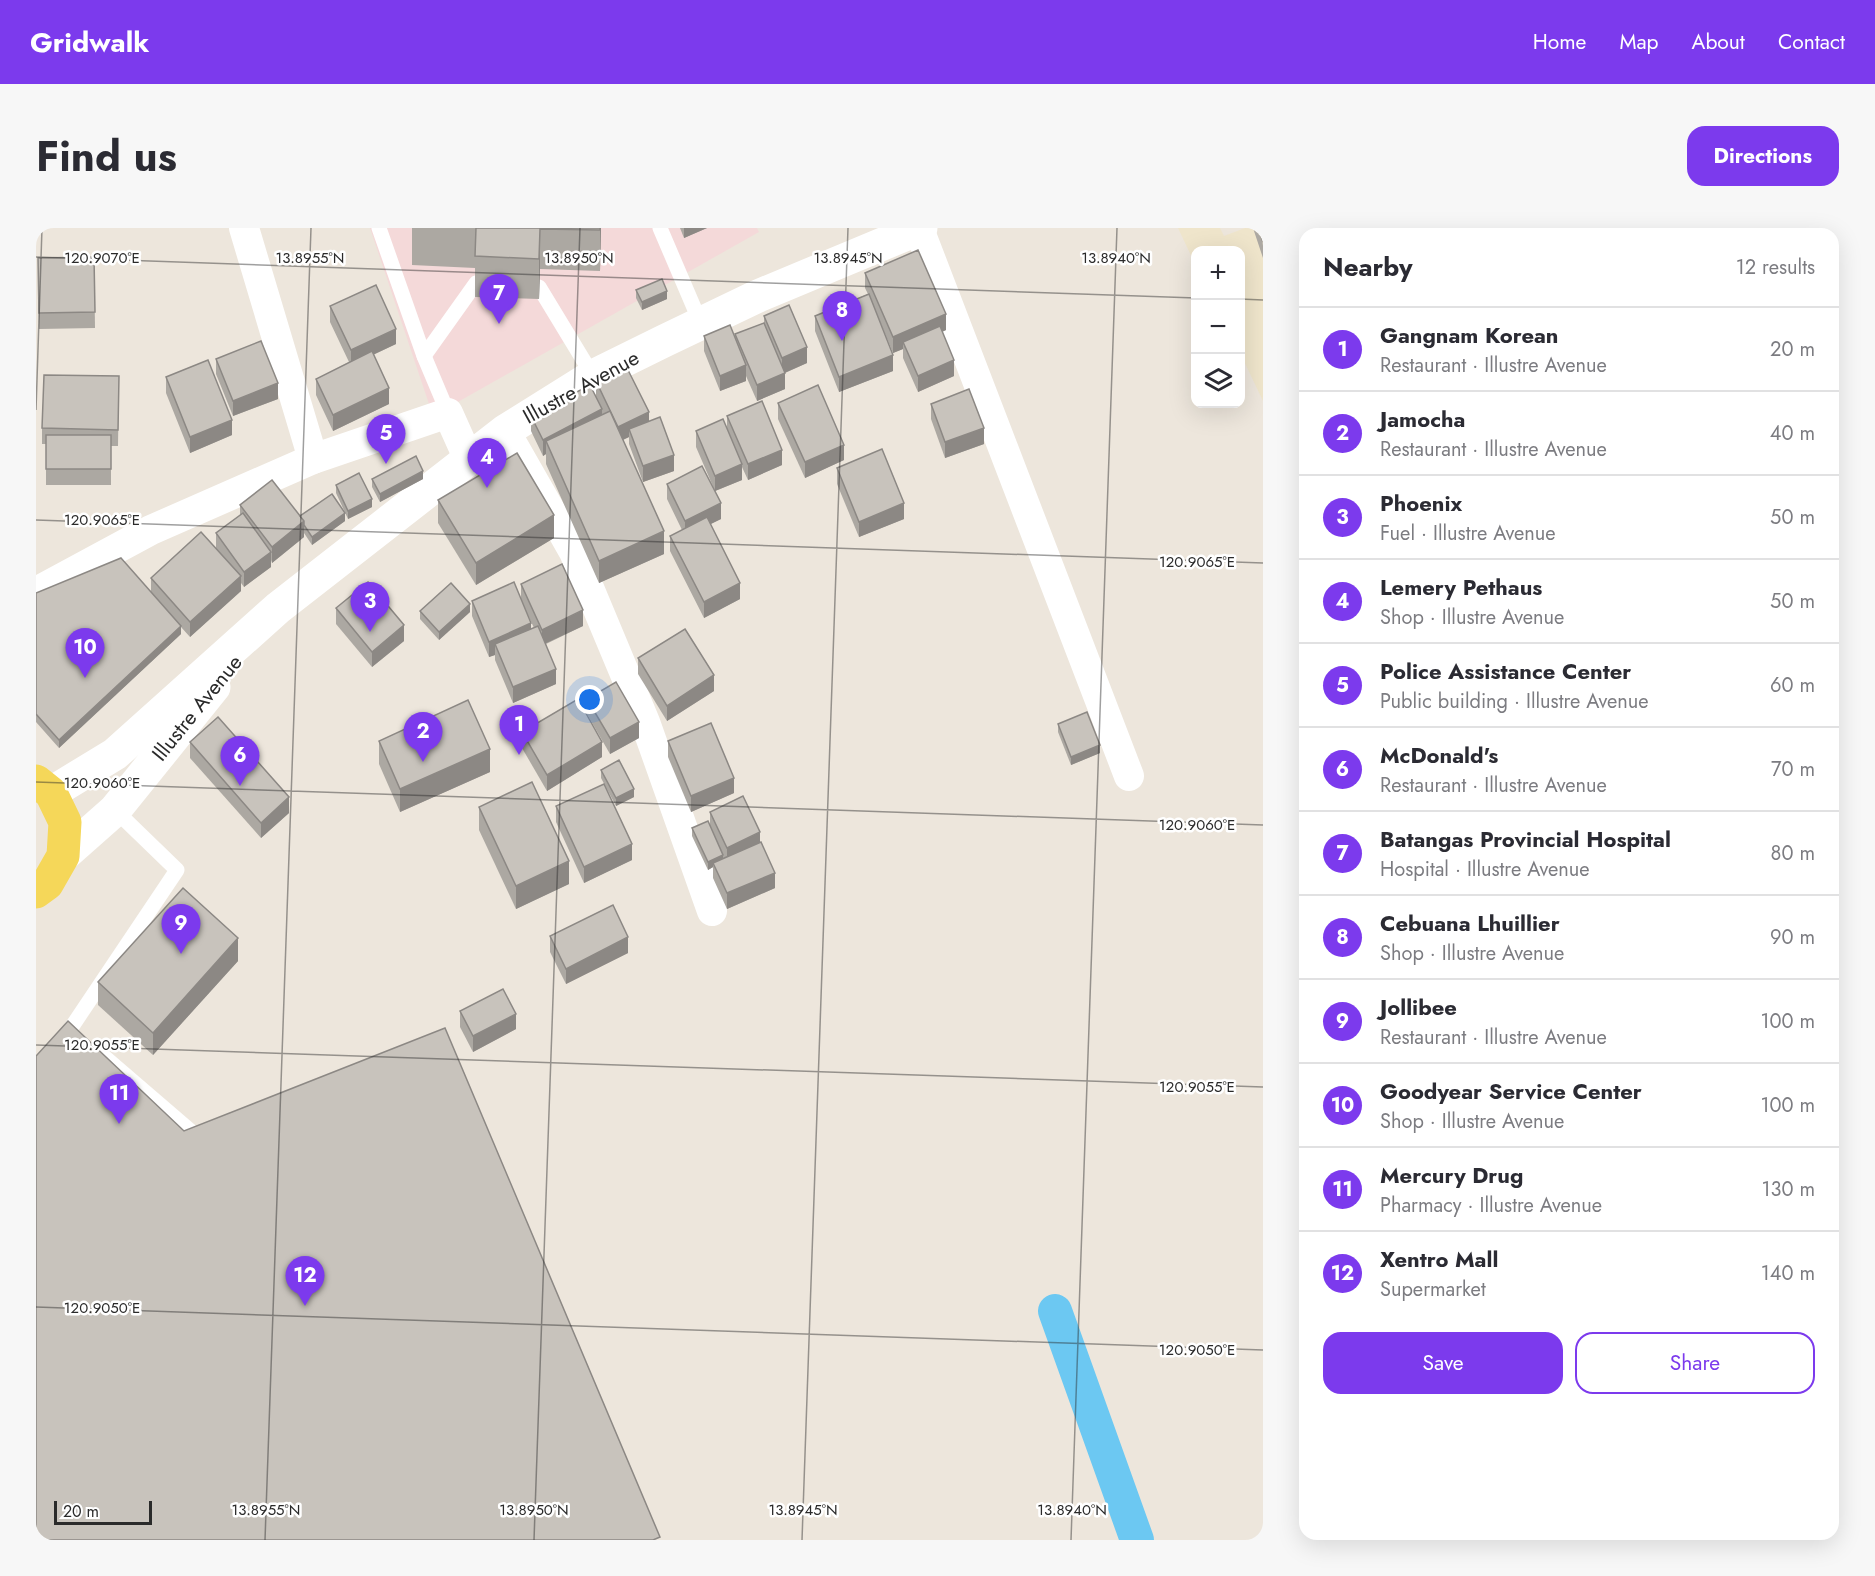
<!DOCTYPE html>
<html lang="en">
<head>
<meta charset="utf-8">
<style>
  body { margin:0; font-family:Jost,sans-serif; background:#f7f7f7; color:#2b2b33 }
  .controls { position:absolute; right:18px; top:18px; display:grid; overflow:hidden; border-radius:12px; box-shadow:0 6px 24px #0002 }
  .controls button { width:54px; height:54px; display:grid; place-items:center; padding:0; border:0; border-bottom:2px solid #e1e1e2; background:#fff; color:#2b2b33; font:30px sans-serif }
  .scale { position:absolute; left:18px; bottom:15px; width:98px; box-sizing:border-box; padding-left:6px; border:3px solid #2a2a2a; border-top:0; font-size:16px; line-height:21px; white-space:nowrap; color:#2a2a2a; -webkit-text-stroke:4px #fff; paint-order:stroke }
  .you { position:absolute; left:554px; top:472px; width:21px; height:21px; margin:-15px; border:4px solid #fff; border-radius:50%; background:#1a73e8; box-shadow:0 0 0 9px #1a73e833 }
  .badge { display:grid; place-items:center; width:39px; height:39px; border-radius:50%; background:#7c3aed; color:#fff; font-size:20px; font-weight:700 }
  .pin { position:absolute; translate:-50% -50px; filter:drop-shadow(0 2px 3px #0008) }
  .pin::after { content:''; position:absolute; top:32px; width:21px; height:18px; background:inherit; clip-path:polygon(0 0,100% 0,50% 100%) }
  .list { margin:0; padding:0; list-style:none }
  h2 { display:flex; justify-content:space-between; align-items:center; height:78px; margin:0; padding:0 24px; font-size:26px }
  h2 small { font-size:20px; font-weight:400; color:#7c7c81 }
  .list li { display:grid; grid-template-columns:39px 1fr auto; gap:18px; align-items:center; box-sizing:border-box; height:84px; padding:0 24px; border-top:2px solid #e1e1e2 }
  .list b { display:block; font-size:22px; white-space:nowrap }
  .list p { margin:0; font-size:20px; white-space:nowrap; color:#7c7c81 }
  .list em { font-size:20px; font-style:normal; color:#7c7c81 }
  .actions { display:flex; gap:12px; padding:18px 24px }
  .actions a { flex:1; padding:14px 0; border:2px solid #7c3aed; border-radius:18px; text-align:center; font-size:21px; color:#7c3aed }
  .actions .main { background:#7c3aed; color:#fff }
  .icon { flex:none; width:33px; height:33px; fill:none; stroke:currentColor; stroke-width:2; stroke-linecap:round; stroke-linejoin:round }
  .map { position:relative; flex:none; width:1227px; height:1312px; overflow:hidden; border-radius:18px }
  header { display:flex; align-items:center; gap:36px; box-sizing:border-box; height:84px; padding:0 30px; background:#7c3aed; color:#fff }
  header strong { font-size:28px }
  nav { display:flex; gap:33px; margin-inline-start:auto; font-size:21px }
  .intro { display:flex; align-items:center; justify-content:space-between; box-sizing:border-box; height:144px; padding:0 36px }
  h1 { margin:0; font-size:42px }
  .button { padding:15px 27px; border-radius:18px; background:#7c3aed; color:#fff; font-size:21px; font-weight:700 }
  main { display:flex; gap:36px; padding:0 36px }
  aside { flex:1; background:#fff; border-radius:18px; box-shadow:0 6px 24px #0002 }
  .map>svg:first-child { display:block }
</style>
</head>
<body>
<header>
<strong>Gridwalk</strong>
<nav><a>Home</a><a>Map</a><a>About</a><a>Contact</a></nav>
</header>
<div class="intro"><h1>Find us</h1><a class="button">Directions</a></div>
<main>
<div class="map">
<svg width="1227" height="1312" viewBox="0 0 1227 1312">
  <rect width="100%" height="100%" fill="#ede6dc"/>
  <polygon fill="#efe5cb" points="1142,0 1184,0 1188,8 1209,0 1227,0 1227,173 1205,127 1204,22 1160,22 1159,36"/>
  <polygon fill="#f4d9d9" points="334,0 721,0 723,4 397,188"/>
  <g fill="none" stroke-linecap="round" stroke-linejoin="round">
    <polyline stroke="#6cc8f2" stroke-width="34" points="1019,1083 1101,1312"/>
    <g stroke="#fff" stroke-width="15">
      <polyline points="343,0 388,128 440,55"/>
      <polyline points="624,0 665,96"/>
      <polyline points="503,59 557,148"/>
      <polyline points="388,128 412,185"/>
      <polyline points="35,800 141,642 79,582"/>
      <polyline points="65,826 165,912 168,910"/>
    </g>
    <g stroke="#fff" stroke-width="30">
      <polyline points="208,0 277,231 412,185 433,232"/>
      <polyline points="883,1 1093,548"/>
      <polyline points="469,203 538,324 609,494 676,683"/>
      <polyline points="0,364 115,302 277,231"/>
    </g>
    <g stroke="#fff" stroke-width="33">
      <polyline points="15,565 79,526 242,380 469,203 557,148 628,113 722,68 885,0"/>
      <polyline points="27,628 79,582 178,459"/>
    </g>
    <polyline stroke="#f5d759" stroke-width="33" points="0,553 15,565 29,594 27,628 11,656 0,664"/>
  </g>
  <g fill="#aca8a2" fill-rule="evenodd">
    <polygon points="376,0 565,0 564,43 504,41 503,71 439,69 439,40 376,37"/>
    <polygon points="644,0 671,0 648,10"/>
    <polygon points="1217,0 1227,0 1227,30"/>
    <polygon points="58,29 59,100 3,101 2,30"/>
    <polygon points="829,45 910,102 906,104 918,148 882,164 867,130 867,121 857,125 840,84 857,143 803,164 779,103 779,88 832,66 829,60"/>
    <polygon points="600,62 631,71 606,82 600,70"/>
    <polygon points="294,78 360,116 337,127 353,176 297,203 280,167 280,151 313,134 294,94"/>
    <polygon points="728,88 771,135 749,145 749,161 721,173 710,148 710,153 684,163 668,123 668,108 699,111 699,106 728,95"/>
    <polygon points="180,131 242,171 197,188 180,146"/>
    <polygon points="83,148 82,218 75,218 75,257 10,257 10,216 6,216 6,200"/>
    <polygon points="130,149 196,207 154,225 130,165"/>
    <polygon points="560,153 613,193 638,243 607,254 593,216 593,209 587,212 628,326 563,355 510,236 510,226 507,228 495,203 495,188 560,168"/>
    <polygon points="742,175 808,232 769,250 742,191"/>
    <polygon points="895,176 948,216 909,230 895,191"/>
    <polygon points="691,188 746,237 712,252 706,239 706,252 679,263 660,219 660,203 691,201"/>
    <polygon points="801,240 868,291 823,309 801,256"/>
    <polygon points="336,251 387,251 344,274 336,259"/>
    <polygon points="631,256 685,291 674,296 704,371 668,390 634,323 634,308 646,302 631,271"/>
    <polygon points="300,257 336,279 312,291 300,265"/>
    <polygon points="402,272 518,310 440,357 402,295"/>
    <polygon points="204,277 264,288 309,293 276,317 268,305 268,309 236,335 235,332 235,339 208,359 205,355 205,363 154,409 145,399 145,406 23,520 0,494 0,365 115,364 115,350 180,320 180,305 204,288"/>
    <path d="M 485,356 L 547,398 L 510,416 L 520,456 L 477,475 L 459,432 L 459,427 L 453,429 L 436,388 L 436,373 L 485,370 ZM 492,387 L 498,400 L 495,401 Z"/>
    <polygon points="300,380 368,413 336,439 300,396"/>
    <polygon points="384,383 434,384 403,412 384,391"/>
    <polygon points="602,430 678,463 631,493 602,446"/>
    <polygon points="551,471 603,510 574,526 551,486"/>
    <polygon points="1022,496 1064,525 1035,537 1022,504"/>
    <polygon points="486,504 566,529 511,563 486,520"/>
    <polygon points="343,513 454,544 364,584 343,536"/>
    <polygon points="632,513 698,565 655,584 632,529"/>
    <polygon points="154,514 253,585 225,610 154,530"/>
    <polygon points="565,542 598,569 580,578 565,550"/>
    <polygon points="520,578 596,632 548,655 520,594"/>
    <polygon points="443,579 533,656 480,681 443,602"/>
    <polygon points="674,584 724,614 739,660 691,681 677,650 677,639 672,642 656,608 656,600 674,597"/>
    <polygon points="514,708 592,725 530,756 514,724"/>
    <polygon points="202,733 117,827 62,777 62,754"/>
    <polygon points="424,783 480,801 437,824 424,799"/>
  </g>
  <g fill="#8c8884">
    <polygon points="564,0 565,0 564,43"/>
    <polygon points="648,0 671,0 648,10"/>
    <polygon points="504,1 504,41 503,71 503,31"/>
    <polygon points="631,63 631,71 606,82 606,74"/>
    <polygon points="910,86 910,102 869,120 867,114 867,121 857,125 857,109"/>
    <polygon points="360,101 360,116 315,137 315,122"/>
    <polygon points="771,119 771,135 746,146 746,130"/>
    <polygon points="857,127 857,143 803,164 803,149"/>
    <polygon points="918,132 918,148 882,164 882,148"/>
    <polygon points="710,137 710,153 684,163 684,148"/>
    <polygon points="749,145 749,161 721,173 721,157"/>
    <polygon points="242,155 242,171 197,188 197,173"/>
    <polygon points="353,160 353,176 297,203 297,187"/>
    <polygon points="566,181 566,197 510,213 510,226 507,228 507,212"/>
    <polygon points="613,184 613,199 593,201 593,209 582,214 582,199"/>
    <polygon points="196,192 196,207 154,225 154,209"/>
    <polygon points="948,200 948,216 909,230 909,214"/>
    <polygon points="808,217 808,232 769,250 769,234"/>
    <polygon points="746,222 746,237 712,252 712,236"/>
    <polygon points="638,227 638,243 607,254 607,238"/>
    <polygon points="706,236 706,252 679,263 679,248"/>
    <polygon points="387,243 387,251 344,274 344,266"/>
    <polygon points="336,271 336,279 312,291 312,283"/>
    <polygon points="685,275 685,291 649,309 649,293"/>
    <polygon points="868,275 868,291 823,309 823,294"/>
    <polygon points="309,285 309,293 276,317 276,309"/>
    <polygon points="518,287 518,310 440,357 440,335"/>
    <polygon points="268,293 268,309 236,335 236,319"/>
    <polygon points="628,303 628,326 563,355 563,333"/>
    <polygon points="235,324 235,339 208,359 208,344"/>
    <polygon points="205,348 205,363 154,409 154,394"/>
    <polygon points="704,355 704,371 668,390 668,374"/>
    <polygon points="434,376 434,384 403,412 403,404"/>
    <polygon points="547,382 547,398 506,417 506,402"/>
    <polygon points="495,395 495,410 459,416 459,427 453,429 453,414"/>
    <polygon points="368,397 368,413 336,439 336,424"/>
    <polygon points="145,398 145,406 23,520 23,512"/>
    <polygon points="520,441 520,456 477,475 477,459"/>
    <polygon points="678,447 678,463 631,493 631,478"/>
    <polygon points="603,494 603,510 574,526 574,510"/>
    <polygon points="566,514 566,529 511,563 511,547"/>
    <polygon points="1064,517 1064,525 1035,537 1035,529"/>
    <polygon points="454,521 454,544 364,584 364,561"/>
    <polygon points="698,550 698,565 655,584 655,568"/>
    <polygon points="598,561 598,569 580,578 580,570"/>
    <polygon points="253,569 253,585 225,610 225,595"/>
    <polygon points="724,604 724,620 691,636 691,620"/>
    <polygon points="596,616 596,632 548,655 548,639"/>
    <polygon points="687,627 687,635 677,635 677,639 672,642 672,634"/>
    <polygon points="533,633 533,656 480,681 480,658"/>
    <polygon points="739,645 739,660 691,681 691,665"/>
    <polygon points="592,709 592,725 530,756 530,741"/>
    <polygon points="202,710 202,733 117,827 117,805"/>
    <polygon points="480,786 480,801 437,824 437,808"/>
  </g>
  <g fill="#c8c3bc" stroke="#8c8884" stroke-width="1.5">
    <polygon points="440,0 564,0 564,2 504,1 503,31 439,28"/>
    <polygon points="1222,0 1227,0 1227,14"/>
    <polygon points="882,22 910,86 857,109 829,45"/>
    <polygon points="58,29 59,84 3,85 2,30"/>
    <polygon points="626,51 631,63 606,74 600,62"/>
    <polygon points="340,57 360,101 315,122 294,78"/>
    <polygon points="833,66 857,127 803,149 779,88"/>
    <polygon points="753,77 771,119 746,130 728,88"/>
    <polygon points="728,95 749,145 721,157 699,106"/>
    <polygon points="694,97 710,137 684,148 668,108"/>
    <polygon points="904,98 918,132 882,148 867,114"/>
    <polygon points="225,113 242,155 197,173 180,131"/>
    <polygon points="336,123 353,160 297,187 280,151"/>
    <polygon points="172,132 196,192 154,209 130,149"/>
    <polygon points="590,138 613,184 582,199 560,153"/>
    <polygon points="8,147 83,148 82,202 6,200"/>
    <polygon points="554,157 566,181 507,212 495,188"/>
    <polygon points="782,157 808,217 769,234 742,175"/>
    <polygon points="933,161 948,200 909,214 895,176"/>
    <polygon points="726,173 746,222 712,236 691,188"/>
    <polygon points="574,183 628,303 563,333 510,213"/>
    <polygon points="624,189 638,227 607,238 593,201"/>
    <polygon points="687,191 706,236 679,248 660,203"/>
    <rect x="10" y="207" width="65" height="34"/>
    <polygon points="846,221 868,275 823,294 801,240"/>
    <polygon points="481,225 518,287 440,335 402,272"/>
    <polygon points="380,228 387,243 344,266 336,251"/>
    <polygon points="666,238 685,275 649,293 631,256"/>
    <polygon points="323,245 336,271 312,283 300,257"/>
    <polygon points="236,252 268,293 236,319 204,277"/>
    <polygon points="296,266 309,285 276,309 268,297 268,293 264,288"/>
    <polygon points="207,285 235,324 208,344 180,305"/>
    <polygon points="671,289 704,355 668,374 634,308"/>
    <polygon points="165,304 205,348 154,394 115,350"/>
    <polygon points="85,330 145,398 23,512 0,486 0,365"/>
    <polygon points="526,336 547,382 506,402 485,356"/>
    <polygon points="332,354 368,397 336,424 300,380"/>
    <polygon points="478,354 495,395 453,414 436,373"/>
    <polygon points="415,355 434,376 403,404 384,383"/>
    <polygon points="502,398 520,441 477,459 459,416"/>
    <polygon points="649,401 678,447 631,478 602,430"/>
    <polygon points="580,454 603,494 574,510 551,471"/>
    <polygon points="542,471 566,514 511,547 486,504"/>
    <polygon points="432,472 454,521 364,561 343,513"/>
    <polygon points="1051,484 1064,517 1035,529 1022,496"/>
    <polygon points="182,489 253,569 225,595 154,514"/>
    <polygon points="675,495 698,550 655,568 632,513"/>
    <polygon points="583,532 598,561 580,570 565,542"/>
    <polygon points="496,554 533,633 480,658 443,579"/>
    <polygon points="568,556 596,616 548,639 520,578"/>
    <polygon points="707,568 724,604 691,620 674,584"/>
    <polygon points="672,593 687,627 672,634 656,600"/>
    <polygon points="725,614 739,645 691,665 677,635"/>
    <polygon points="147,660 202,710 117,805 62,754"/>
    <polygon points="577,677 592,709 530,741 514,708"/>
    <polygon points="467,761 480,786 437,808 424,783"/>
    <polygon points="32,793 148,903 409,800 624,1309 617,1312 0,1312 0,828"/>
  </g>
  <path fill="none" stroke="#2a2a2a" stroke-width="1.5" stroke-opacity="0.45" d="M 0,29 L 1160,70M 1204,71 L 1227,72M 0,182 L 6,0M 0,292 L 1227,335M 0,554 L 1227,597M 0,817 L 1227,859M 0,1079 L 1227,1122M 229,1312 L 275,0M 498,1312 L 544,0M 766,1312 L 812,0M 1035,1312 L 1081,0"/>
  <g text-anchor="middle" stroke-width="5" stroke-linejoin="round" paint-order="stroke">
    <g font-size="21" fill="#2a2a2a" stroke="#fff">
      <text transform="translate(545 159) rotate(-29)" y="7">Illustre Avenue</text>
      <text transform="translate(161 480) rotate(-51)" y="7">Illustre Avenue</text>
    </g>
  </g>
  <g font-size="15" text-anchor="middle" fill="#2a2a2a" stroke="#fff" stroke-width="5" stroke-linejoin="round" paint-order="stroke">
    <text x="66" y="35">120.9070°E</text>
    <text x="274" y="35">13.8955°N</text>
    <text x="543" y="35">13.8950°N</text>
    <text x="812" y="35">13.8945°N</text>
    <text x="1080" y="35">13.8940°N</text>
    <text x="66" y="297">120.9065°E</text>
    <text x="1161" y="339">120.9065°E</text>
    <text x="66" y="560">120.9060°E</text>
    <text x="1161" y="602">120.9060°E</text>
    <text x="66" y="822">120.9055°E</text>
    <text x="1161" y="864">120.9055°E</text>
    <text x="66" y="1085">120.9050°E</text>
    <text x="1161" y="1127">120.9050°E</text>
    <text x="230" y="1287">13.8955°N</text>
    <text x="498" y="1287">13.8950°N</text>
    <text x="767" y="1287">13.8945°N</text>
    <text x="1036" y="1287">13.8940°N</text>
  </g>
</svg>
<div class="controls">
<button>+</button>
<button>−</button>
<button><svg class="icon" aria-label="layers" viewBox="0 0 24 24"><path d="M12 4l9 5-9 5-9-5zM3 14l9 5 9-5"/></svg></button>
</div>
<div class="scale">20 m</div>
<div class="you"></div>
<div class="pin badge" style="left:483px;top:527px">1</div>
<div class="pin badge" style="left:387px;top:534px">2</div>
<div class="pin badge" style="left:334px;top:404px">3</div>
<div class="pin badge" style="left:451px;top:260px">4</div>
<div class="pin badge" style="left:350px;top:236px">5</div>
<div class="pin badge" style="left:204px;top:558px">6</div>
<div class="pin badge" style="left:463px;top:96px">7</div>
<div class="pin badge" style="left:806px;top:113px">8</div>
<div class="pin badge" style="left:145px;top:726px">9</div>
<div class="pin badge" style="left:49px;top:450px">10</div>
<div class="pin badge" style="left:83px;top:896px">11</div>
<div class="pin badge" style="left:269px;top:1078px">12</div>
</div>
<aside>
<h2>Nearby<small>12 results</small></h2>
<ul class="list">
<li><span class="badge">1</span><div><b>Gangnam Korean</b><p>Restaurant · Illustre Avenue</p></div><em>20 m</em></li>
<li><span class="badge">2</span><div><b>Jamocha</b><p>Restaurant · Illustre Avenue</p></div><em>40 m</em></li>
<li><span class="badge">3</span><div><b>Phoenix</b><p>Fuel · Illustre Avenue</p></div><em>50 m</em></li>
<li><span class="badge">4</span><div><b>Lemery Pethaus</b><p>Shop · Illustre Avenue</p></div><em>50 m</em></li>
<li><span class="badge">5</span><div><b>Police Assistance Center</b><p>Public building · Illustre Avenue</p></div><em>60 m</em></li>
<li><span class="badge">6</span><div><b>McDonald's</b><p>Restaurant · Illustre Avenue</p></div><em>70 m</em></li>
<li><span class="badge">7</span><div><b>Batangas Provincial Hospital</b><p>Hospital · Illustre Avenue</p></div><em>80 m</em></li>
<li><span class="badge">8</span><div><b>Cebuana Lhuillier</b><p>Shop · Illustre Avenue</p></div><em>90 m</em></li>
<li><span class="badge">9</span><div><b>Jollibee</b><p>Restaurant · Illustre Avenue</p></div><em>100 m</em></li>
<li><span class="badge">10</span><div><b>Goodyear Service Center</b><p>Shop · Illustre Avenue</p></div><em>100 m</em></li>
<li><span class="badge">11</span><div><b>Mercury Drug</b><p>Pharmacy · Illustre Avenue</p></div><em>130 m</em></li>
<li><span class="badge">12</span><div><b>Xentro Mall</b><p>Supermarket</p></div><em>140 m</em></li>
</ul>
<div class="actions"><a class="main">Save</a><a>Share</a></div>
</aside>
</main>
</body>
</html>
